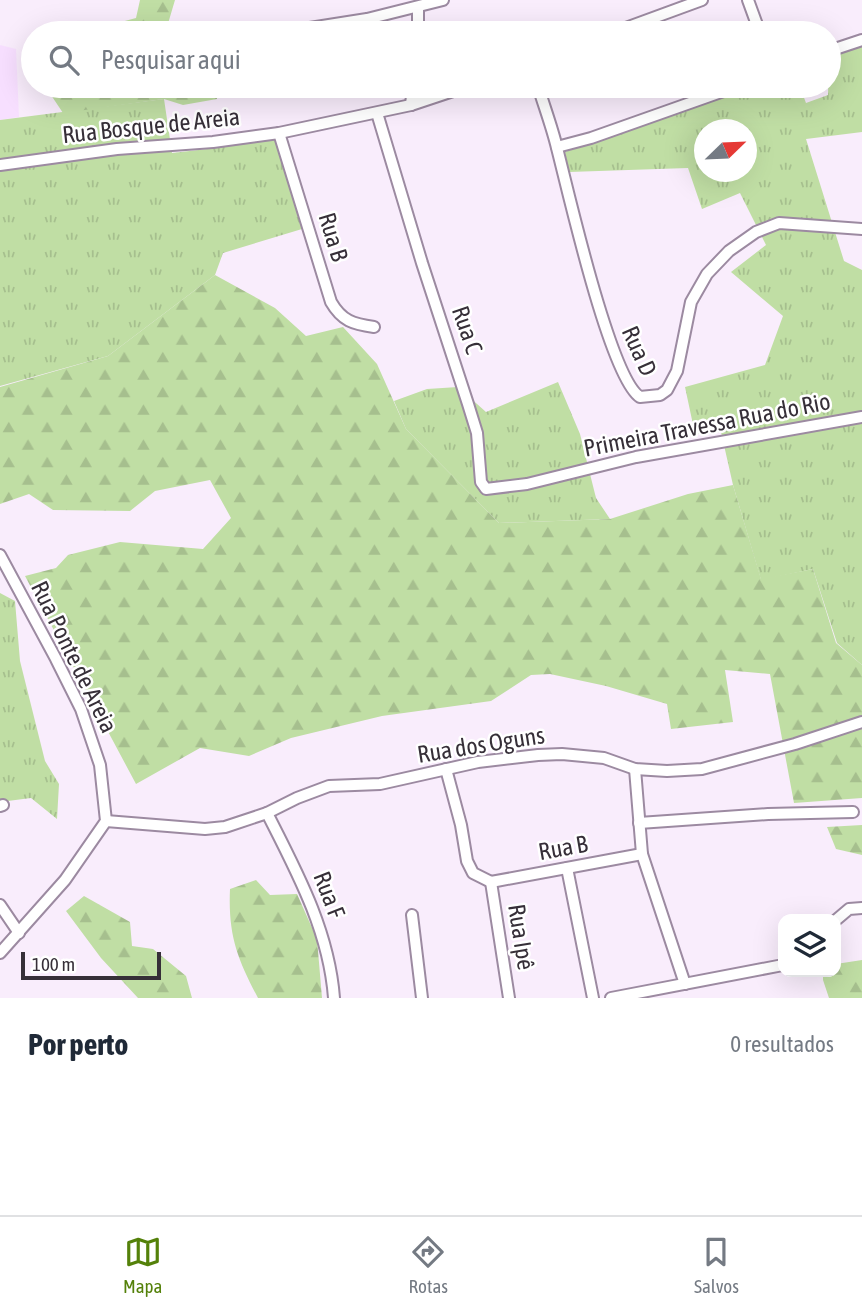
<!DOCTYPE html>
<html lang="pt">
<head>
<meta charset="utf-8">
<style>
  body { margin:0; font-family:"Asap Condensed",sans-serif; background:#f2f2f3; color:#1f2937 }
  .controls { position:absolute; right:21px; bottom:21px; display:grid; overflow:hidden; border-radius:14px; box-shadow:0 7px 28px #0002 }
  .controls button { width:63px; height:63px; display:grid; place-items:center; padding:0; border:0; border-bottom:2px solid #e0e1e3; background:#fff; color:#1f2937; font:35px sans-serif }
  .compass { position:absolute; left:694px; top:119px; width:63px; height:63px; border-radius:50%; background:#fff; box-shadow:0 7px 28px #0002; rotate:67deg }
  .scale { position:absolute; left:21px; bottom:18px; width:140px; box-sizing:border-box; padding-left:7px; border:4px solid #362f38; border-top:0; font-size:19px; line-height:24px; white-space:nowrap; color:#362f38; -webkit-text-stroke:5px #fff; paint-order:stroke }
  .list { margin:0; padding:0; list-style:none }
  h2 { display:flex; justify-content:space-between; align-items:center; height:91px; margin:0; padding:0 28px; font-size:30px }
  h2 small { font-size:23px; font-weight:400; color:#747a83 }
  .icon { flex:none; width:38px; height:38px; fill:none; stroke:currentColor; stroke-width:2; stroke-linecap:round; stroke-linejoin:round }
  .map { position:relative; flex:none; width:862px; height:998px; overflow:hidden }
  .search { position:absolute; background:#fff; box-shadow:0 7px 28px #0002; left:21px; right:21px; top:21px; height:77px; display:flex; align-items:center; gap:18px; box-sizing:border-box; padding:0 24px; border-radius:38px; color:#747a83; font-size:26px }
  .sheet { height:217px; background:#fff }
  nav { display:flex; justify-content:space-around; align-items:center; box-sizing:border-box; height:98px; border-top:2px solid #e0e1e3; background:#fff; font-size:19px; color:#747a83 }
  nav a { display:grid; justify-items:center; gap:4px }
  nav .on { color:#54810a }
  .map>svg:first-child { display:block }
</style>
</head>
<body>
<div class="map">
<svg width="862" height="998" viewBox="0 0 862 998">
  <defs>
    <pattern id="grass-tufts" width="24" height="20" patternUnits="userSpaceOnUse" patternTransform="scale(1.75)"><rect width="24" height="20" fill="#c0dea4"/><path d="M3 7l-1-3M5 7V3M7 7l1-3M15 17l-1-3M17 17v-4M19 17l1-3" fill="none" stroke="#a6bf8e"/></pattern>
    <pattern id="forest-firs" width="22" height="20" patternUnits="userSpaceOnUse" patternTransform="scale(1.75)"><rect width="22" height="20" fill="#c0dea4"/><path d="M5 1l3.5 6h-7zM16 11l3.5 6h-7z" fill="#a6bf8e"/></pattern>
  </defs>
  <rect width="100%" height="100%" fill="#f9edfc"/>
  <polygon fill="#f7dfff" points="0,45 16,49 19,117 0,120"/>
  <g fill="url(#grass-tufts)" fill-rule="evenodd">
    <path d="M 862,45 L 862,132 L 806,139 L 844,261 L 862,270 L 862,665 L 837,643 L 813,569 L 761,580 L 733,485 L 721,432 L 695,434 L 685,387 L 765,365 L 783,316 L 731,272 L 766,245 L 740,193 L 702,209 L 688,168 L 569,172 L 565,152 L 750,86 L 778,86 L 780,92 L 800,87 L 806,103 L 828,95 L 829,55 ZM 704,130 L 746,130 L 746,172 L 704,172 Z"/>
    <polygon points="164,99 172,153 216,148 275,138 302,229 223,253 215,275 108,356 0,386 0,120"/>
    <polygon points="558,382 580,434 596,498 610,519 499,523 406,429 394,401 427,389 458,387 486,412"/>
    <polygon points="0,593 15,601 20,661 45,761 59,784 57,819 31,798 0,802"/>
  </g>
  <g fill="url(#forest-firs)">
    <polygon points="140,0 175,0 167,27 183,33 80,33 136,18"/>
    <polygon points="45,86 216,86 217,99 183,105 164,99 63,113"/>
    <polygon points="215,275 275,308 306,336 343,327 377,364 406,429 499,523 610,519 688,494 733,485 761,579 813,569 836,643 862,665 862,798 794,803 770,674 725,670 733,722 671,729 667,704 606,686 550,674 531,675 491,701 382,716 291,738 249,756 200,748 136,784 25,576 56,568 68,555 120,542 203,549 231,518 210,480 155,491 130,511 53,510 29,494 0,504 0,387 108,356"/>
    <polygon points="862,825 862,855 836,849 827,827"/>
    <path d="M 256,880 L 270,895 L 297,894 L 317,939 L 322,998 L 258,998 C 237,958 228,935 230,889 Z"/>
    <polygon points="84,896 130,922 132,946 153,949 186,976 192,998 138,998 101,958 66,911"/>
    <polygon points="862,960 862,998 829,998 823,980 823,972 836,972 836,964"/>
  </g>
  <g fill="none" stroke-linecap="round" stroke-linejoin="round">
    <defs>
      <g id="street">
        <polyline points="748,0 760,33"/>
        <polyline points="297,30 367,19 443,0"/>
        <polyline points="418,33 418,8"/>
        <polyline points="612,33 702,0"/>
        <polyline points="829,51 862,40"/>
        <path d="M 538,86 C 544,106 552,127 557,148 C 568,190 610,378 640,397 L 660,395 L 667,390 L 677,371 L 691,302 L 707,274 L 729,251 L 756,232 L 779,223 L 862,229"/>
        <polyline points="411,105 413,86"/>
        <polyline points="377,113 422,263 468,404 477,433 481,482 486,489 527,484 636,457 862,417"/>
        <path d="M 279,133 L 331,302 C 342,321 353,324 374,327"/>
        <polyline points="557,147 591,138 738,86"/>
        <polyline points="0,165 117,149 213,142 279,133 411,105 468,86"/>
        <polyline points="0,555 56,659 81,709 100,765 106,821 65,880 0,953"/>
        <polyline points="446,769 461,825 467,861 473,873 491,882"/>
        <polyline points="635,769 642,854 685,984"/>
        <polyline points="0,806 3,805"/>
        <path d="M 267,813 C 297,872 329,931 334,998"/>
        <polyline points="106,821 205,829 225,827 267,813 297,798 329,786 380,784 478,762 538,755 562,754 604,758 635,769 667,771 702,769 795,744 862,722"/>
        <polyline points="639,823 768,814 853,812"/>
        <polyline points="567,868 593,998"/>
        <polyline points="491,882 642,854"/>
        <polyline points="491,882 509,998"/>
        <polyline points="0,905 19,933"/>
        <polyline points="412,915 422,998"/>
        <polyline points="836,920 849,909 862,908"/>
        <polyline points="611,998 783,965"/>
      </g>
    </defs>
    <use href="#street" stroke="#9c8aa1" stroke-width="14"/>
    <use href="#street" stroke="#fff" stroke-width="10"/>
  </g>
  <g text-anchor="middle" stroke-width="5" stroke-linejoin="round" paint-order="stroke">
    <g font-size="24" fill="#362f38" stroke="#fff">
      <text transform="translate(151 126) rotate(-6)" y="8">Rua Bosque de Areia</text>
      <text transform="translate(333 237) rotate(73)" y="8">Rua B</text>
      <text transform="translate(467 330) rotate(71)" y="8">Rua C</text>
      <text transform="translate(639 351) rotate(66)" y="8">Rua D</text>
      <text transform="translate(707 425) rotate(-11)" y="8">Primeira Travessa Rua do Rio</text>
      <text transform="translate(74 657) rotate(64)" y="8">Rua Ponte de Areia</text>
      <text transform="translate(481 745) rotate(-9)" y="8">Rua dos Oguns</text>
      <text transform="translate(563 848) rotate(-10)" y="8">Rua B</text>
      <text transform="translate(329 895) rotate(69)" y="8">Rua F</text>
      <text transform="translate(521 937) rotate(81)" y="8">Rua Ipê</text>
    </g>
  </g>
</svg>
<div class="controls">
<button><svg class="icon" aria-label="layers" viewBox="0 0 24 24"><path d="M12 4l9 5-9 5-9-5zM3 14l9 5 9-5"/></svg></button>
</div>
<svg class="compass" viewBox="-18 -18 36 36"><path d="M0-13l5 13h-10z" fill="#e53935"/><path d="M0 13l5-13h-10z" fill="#747a83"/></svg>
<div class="scale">100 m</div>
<div class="search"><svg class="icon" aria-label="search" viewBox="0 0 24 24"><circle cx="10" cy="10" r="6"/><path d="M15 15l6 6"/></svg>Pesquisar aqui</div>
</div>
<section class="sheet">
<h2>Por perto<small>0 resultados</small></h2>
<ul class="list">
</ul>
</section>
<nav>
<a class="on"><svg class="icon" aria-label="map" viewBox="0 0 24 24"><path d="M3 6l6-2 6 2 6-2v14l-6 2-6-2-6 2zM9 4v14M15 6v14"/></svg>Mapa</a>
<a><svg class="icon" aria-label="directions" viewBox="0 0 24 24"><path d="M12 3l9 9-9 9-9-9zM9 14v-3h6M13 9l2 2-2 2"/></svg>Rotas</a>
<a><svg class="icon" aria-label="saved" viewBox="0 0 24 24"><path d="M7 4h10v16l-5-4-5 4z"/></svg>Salvos</a>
</nav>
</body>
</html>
